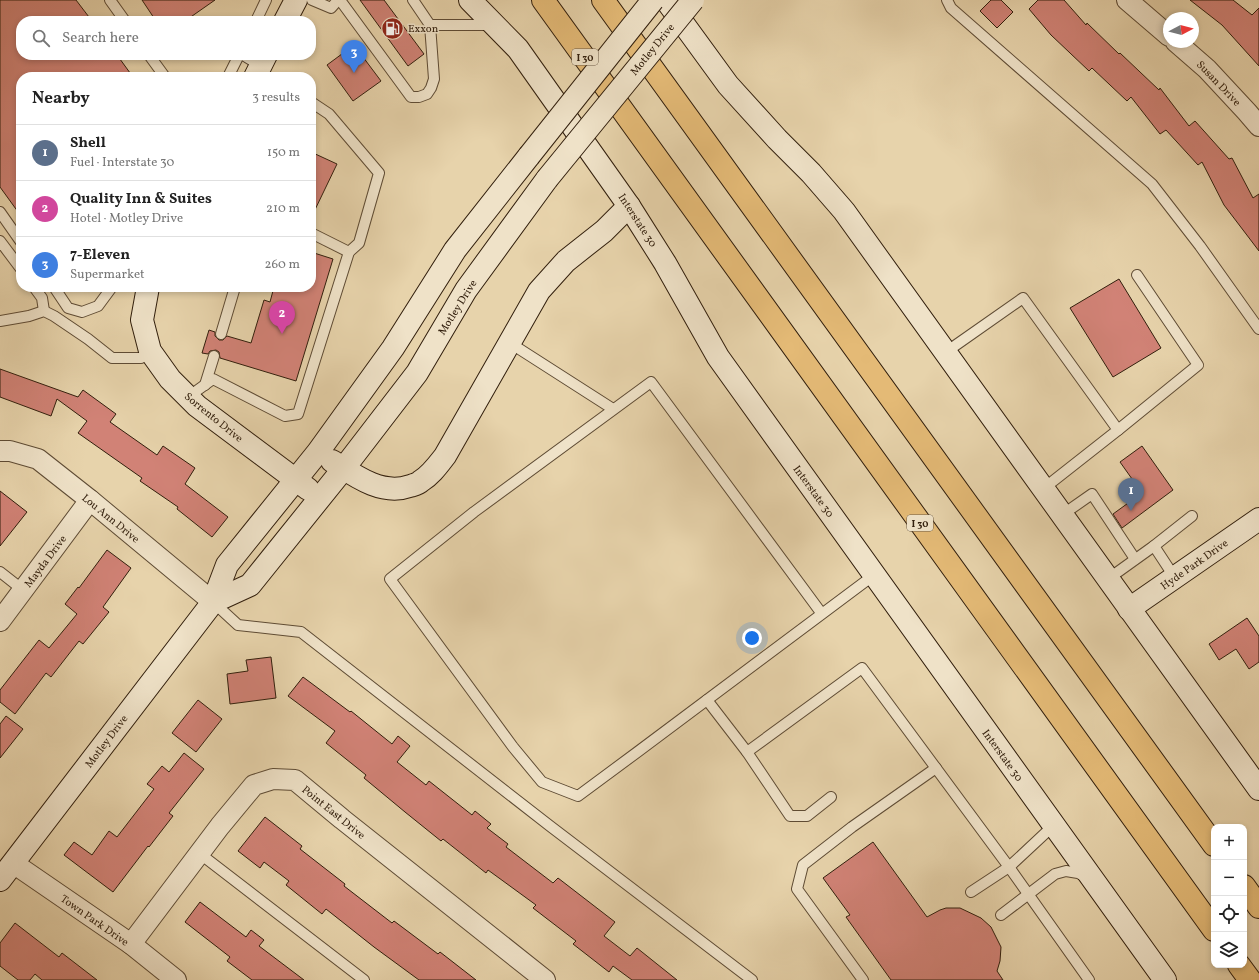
<!DOCTYPE html>
<html lang="en">
<head>
<meta charset="utf-8">
<style>
  body { margin:0; font-family:Vollkorn,serif; background:#f6f6f6; color:#222 }
  .controls { position:absolute; right:12px; bottom:12px; display:grid; overflow:hidden; border-radius:8px; box-shadow:0 2px 6px #0003 }
  .controls button { width:36px; height:36px; display:grid; place-items:center; padding:0; border:0; border-bottom:1px solid #e0e0e0; background:#fff; color:#222; font:20px sans-serif }
  .compass { position:absolute; left:1163px; top:12px; width:36px; height:36px; border-radius:50%; background:#fff; box-shadow:0 2px 6px #0003; rotate:83deg }
  .you { position:absolute; left:752px; top:638px; width:14px; height:14px; margin:-10px; border:3px solid #fff; border-radius:50%; background:#1a73e8; box-shadow:0 0 0 6px #1a73e833 }
  .badge { display:grid; place-items:center; width:26px; height:26px; border-radius:50%; background:#8f2418; color:#fff; font-size:13px; font-weight:700 }
  .pin { position:absolute; translate:-50% -33px; filter:drop-shadow(0 1px 2px #0008) }
  .pin::after { content:''; position:absolute; top:21px; width:14px; height:12px; background:inherit; clip-path:polygon(0 0,100% 0,50% 100%) }
  .list { margin:0; padding:0; list-style:none }
  h2 { display:flex; justify-content:space-between; align-items:center; height:52px; margin:0; padding:0 16px; font-size:17px }
  h2 small { font-size:13px; font-weight:400; color:#767676 }
  .list li { display:grid; grid-template-columns:26px 1fr auto; gap:12px; align-items:center; box-sizing:border-box; height:56px; padding:0 16px; border-top:1px solid #e0e0e0 }
  .list b { display:block; font-size:15px; white-space:nowrap }
  .list p { margin:0; font-size:13px; white-space:nowrap; color:#767676 }
  .list em { font-size:13px; font-style:normal; color:#767676 }
  .icon { flex:none; width:22px; height:22px; fill:none; stroke:currentColor; stroke-width:2; stroke-linecap:round; stroke-linejoin:round }
  .map { position:relative; flex:none; width:1259px; height:980px; overflow:hidden }
  .search { position:absolute; background:#fff; box-shadow:0 2px 6px #0003; left:16px; top:16px; width:300px; height:44px; display:flex; align-items:center; gap:10px; box-sizing:border-box; padding:0 14px; border-radius:16px; color:#767676; font-size:15px }
  .panel { position:absolute; background:#fff; box-shadow:0 2px 6px #0003; left:16px; top:72px; width:300px; height:220px; border-radius:16px }
  .map>svg:first-child { display:block }
</style>
</head>
<body>
<div class="map">
<svg width="1259" height="980" viewBox="0 0 1259 980">
  <rect width="100%" height="100%" fill="#e7d3ab"/>
  <filter id="stains"><feTurbulence type="fractalNoise" baseFrequency=".005" numOctaves="4"/><feColorMatrix values="0 0 0 0 .2 0 0 0 0 .09 0 0 0 0 .02 0 0 0 .5 -.17"/></filter>
  <radialGradient id="worn" r=".72"><stop offset=".6" stop-color="#630" stop-opacity="0"/><stop offset="1" stop-color="#630" stop-opacity=".3"/></radialGradient>
  <g fill="#d18276" stroke="#311e0c">
    <polygon points="0,0 76,0 92,21 21,21 21,55 117,55 133,77 21,77 21,216 0,187"/>
    <polygon points="142,0 215,0 185,21 156,21"/>
    <polygon points="360,0 384,0 424,54 408,66"/>
    <polygon points="991,0 1001,0 1013,12 997,28 980,11"/>
    <polygon points="1038,0 1064,0 1086,25 1087,23 1119,54 1120,53 1159,90 1160,88 1189,126 1195,121 1229,159 1232,158 1253,198 1259,194 1259,251 1224,205 1202,162 1198,165 1166,130 1160,134 1131,97 1127,101 1092,68 1089,71 1051,35 1029,9"/>
    <polygon points="1190,0 1233,0 1252,15 1259,8 1259,66 1222,25"/>
    <polygon points="354,45 381,81 353,101 327,65"/>
    <polygon points="311,152 337,164 311,218"/>
    <polygon points="311,252 333,259 296,381 220,358 219,352 216,350 210,351 208,354 202,353 209,330 215,332 215,336 219,340 223,340 227,336 251,343 264,300 270,302 274,287 311,287"/>
    <polygon points="1119,279 1161,348 1113,377 1070,308"/>
    <polygon points="0,369 78,397 83,390 116,414 110,422 157,455 163,446 195,468 185,484 228,517 212,537 177,509 178,507 140,481 142,478 78,433 87,421 57,399 51,416 0,397"/>
    <polygon points="1142,446 1173,490 1122,528 1113,514 1142,493 1120,462"/>
    <polygon points="0,491 27,512 0,546"/>
    <polygon points="107,550 131,568 103,607 109,612 83,644 79,641 51,677 46,673 15,714 0,702 0,690 39,640 49,648 77,614 65,604 78,587 79,588"/>
    <polygon points="1247,618 1259,636 1259,662 1249,669 1236,649 1219,660 1209,644"/>
    <polygon points="271,657 276,698 230,704 227,674 248,671 246,660"/>
    <polygon points="303,677 350,712 351,711 392,744 398,736 410,746 397,762 426,785 429,781 472,815 475,811 491,824 487,828 508,844 506,847 553,883 558,878 615,922 604,936 630,956 637,948 677,980 632,980 613,966 609,972 573,944 576,941 533,908 536,905 488,870 486,873 443,839 441,841 405,812 364,778 366,775 326,743 335,731 288,696"/>
    <polygon points="198,700 222,719 196,752 172,733"/>
    <polygon points="6,716 23,729 0,758 0,724"/>
    <polygon points="184,753 204,769 169,813 173,816 149,847 148,846 113,892 64,855 74,842 92,855 109,831 117,837 154,789 147,784 162,766 169,772"/>
    <polygon points="265,817 302,846 300,849 345,884 344,886 392,923 394,921 438,954 440,952 476,980 419,980 374,947 326,909 322,914 286,885 289,881 264,862 260,868 238,851"/>
    <polygon points="873,842 927,917 940,910 946,908 960,908 981,918 991,927 1001,947 1000,961 997,971 1003,980 891,980 846,917 850,915 823,878"/>
    <polygon points="200,902 246,937 251,930 264,940 259,946 304,980 252,980 227,961 230,957 185,922"/>
    <polygon points="15,923 59,957 62,953 97,980 42,980 35,974 30,980 18,980 0,966 0,943"/>
  </g>
  <g fill="none" stroke-linecap="round" stroke-linejoin="round">
    <defs>
      <g id="lane">
        <polyline points="110,0 125,21"/>
        <polyline points="312,0 331,8 338,0"/>
        <polyline points="340,0 411,97 419,97 427,94 431,88 434,79 430,25"/>
        <polyline points="413,0 430,25 492,25"/>
        <polyline points="947,0 951,8 1152,184 1200,246 1259,329"/>
        <polyline points="256,21 266,0"/>
        <polyline points="149,55 165,77"/>
        <polyline points="243,55 261,66"/>
        <polyline points="228,77 239,55"/>
        <polyline points="0,212 21,242"/>
        <polyline points="311,233 349,252"/>
        <polyline points="0,241 21,269"/>
        <polyline points="34,287 42,298 44,311"/>
        <polyline points="54,287 68,308 82,312 98,306 112,287"/>
        <polyline points="0,321 29,316 44,311 54,316 88,339 112,358 141,358 150,351"/>
        <polyline points="221,334 235,287"/>
        <polyline points="510,343 613,409"/>
        <polyline points="946,352 1023,298 1118,430 1043,489"/>
        <polyline points="205,385 214,356"/>
        <polyline points="188,397 213,379 285,416 298,414 349,252 359,243 379,173 329,114 311,102"/>
        <polyline points="1118,430 1198,365 1137,275"/>
        <polyline points="1062,515 1092,494 1135,559"/>
        <polyline points="0,572 23,590"/>
        <polyline points="1175,578 1154,546 1192,516"/>
        <polyline points="1108,579 1154,546"/>
        <polyline points="213,602 238,625 301,632 550,826 752,980"/>
        <path d="M 822,614 L 651,382 L 474,512 L 390,579 L 513,747 L 542,782 L 578,796 C 677,723 775,649 874,575"/>
        <polyline points="707,700 747,752"/>
        <polyline points="831,797 807,816 790,816 747,752 862,668 1009,867 1089,980"/>
        <polyline points="199,853 364,980"/>
        <polyline points="971,892 1009,867 1054,825"/>
        <polyline points="1001,915 1055,874 1066,871 1078,873 1086,877"/>
        <polyline points="863,980 797,889 803,865 852,827 936,768"/>
      </g>
      <g id="street">
        <polyline points="1127,0 1169,36"/>
        <polyline points="1176,42 1207,69 1247,112 1259,126"/>
        <polyline points="0,451 10,451 38,459 90,500 213,602"/>
        <polyline points="0,621 90,500"/>
        <polyline points="13,863 131,944 176,980"/>
        <polyline points="131,944 220,826 254,785 273,779 295,780 342,819 545,980"/>
      </g>
      <g id="secondary">
        <polyline points="470,0 518,49 629,206 665,263 718,357 1165,980"/>
        <polyline points="666,0 728,85 777,139 811,173 844,211 1259,789"/>
        <polyline points="285,21 296,0"/>
        <polyline points="255,77 266,55"/>
        <polyline points="148,287 142,320 150,351 170,379 197,406 308,489"/>
        <path d="M 332,461 C 355,476 382,496 410,486 C 413,485 418,484 421,481 C 431,475 438,465 445,456 L 539,291 L 566,261 L 604,231 L 629,206"/>
        <polyline points="213,602 250,585 344,468 417,373 466,290 547,179"/>
        <polyline points="1129,609 1259,519"/>
        <polyline points="0,880 213,602 227,565 318,452 393,348 455,250 529,156"/>
      </g>
      <g id="highway">
        <polyline points="543,0 1214,930"/>
        <polyline points="603,0 1214,845"/>
        <polyline points="1244,886 1259,907"/>
        <polyline points="1239,965 1250,980"/>
      </g>
    </defs>
    <use href="#lane" stroke="#5e4b34" stroke-width="12"/>
    <use href="#street" stroke="#5e4b34" stroke-width="22"/>
    <use href="#secondary" stroke="#311e0c" stroke-width="24"/>
    <use href="#highway" stroke="#311e0c" stroke-width="24"/>
    <use href="#lane" stroke="#efe2c8" stroke-width="10"/>
    <use href="#street" stroke="#efe2c8" stroke-width="20"/>
    <use href="#secondary" stroke="#efe2c8" stroke-width="22"/>
    <use href="#highway" stroke="#e4ba76" stroke-width="22"/>
    <defs>
      <g id="secondary-bridge">
        <polyline points="529,156 653,0"/>
        <polyline points="547,179 693,0"/>
      </g>
    </defs>
    <use href="#secondary-bridge" stroke="#311e0c" stroke-width="24" stroke-linecap="butt"/>
    <use href="#secondary-bridge" stroke="#efe2c8" stroke-width="22"/>
  </g>
  <defs>
    <symbol id="fuel-disc" viewBox="-11 -11 22 22"><circle r="9.5" fill="#8f2418" stroke="#efe2c8"/><path d="M-5.5-6h7V0h2V4h1.3V-2.5L3-4.5l.8-.8L6-3V5H2.5V1h-1V6h-7ZM-4.2-4.7v3.2H.2V-4.7Z" fill="#fff"/></symbol>
  </defs>
  <g fill-rule="evenodd">
    <use href="#fuel-disc" x="380" y="16" width="25" height="25"/>
  </g>
  <g text-anchor="middle" stroke-width="3" stroke-linejoin="round" paint-order="stroke">
    <g fill="#efe2c8" stroke="#6a5944" stroke-width="1">
      <rect x="572" y="49" width="26" height="16" rx="3"/>
      <rect x="907" y="515" width="26" height="16" rx="3"/>
    </g>
    <g font-size="10" font-weight="bold" fill="#311e0c">
      <text x="585" y="61">I 30</text>
      <text x="920" y="527">I 30</text>
    </g>
    <g font-size="11" fill="#311e0c" stroke="#efe2c8" text-anchor="start">
      <text x="408" y="32">Exxon</text>
    </g>
    <g font-size="11" fill="#311e0c" stroke="#efe2c8">
      <text transform="translate(652 49) rotate(-51)" y="4">Motley Drive</text>
      <text transform="translate(1219 83) rotate(46)" y="4">Susan Drive</text>
      <text transform="translate(638 220) rotate(57)" y="4">Interstate 30</text>
      <text transform="translate(457 307) rotate(-58)" y="4">Motley Drive</text>
      <text transform="translate(214 417) rotate(39)" y="4">Sorrento Drive</text>
      <text transform="translate(814 491) rotate(54)" y="4">Interstate 30</text>
      <text transform="translate(111 518) rotate(39)" y="4">Lou Ann Drive</text>
      <text transform="translate(45 561) rotate(-53)" y="4">Mayda Drive</text>
      <text transform="translate(1194 564) rotate(-35)" y="4">Hyde Park Drive</text>
      <text transform="translate(106 741) rotate(-53)" y="4">Motley Drive</text>
      <text transform="translate(1003 755) rotate(54)" y="4">Interstate 30</text>
      <text transform="translate(334 812) rotate(39)" y="4">Point East Drive</text>
      <text transform="translate(95 920) rotate(35)" y="4">Town Park Drive</text>
    </g>
  </g>
  <rect width="100%" height="100%" filter="url(#stains)"/>
  <rect width="100%" height="100%" fill="url(#worn)"/>
</svg>
<div class="controls">
<button>+</button>
<button>−</button>
<button><svg class="icon" aria-label="locate" viewBox="0 0 24 24"><circle cx="12" cy="12" r="6"/><path d="M12 2v4M12 18v4M2 12h4M18 12h4"/></svg></button>
<button><svg class="icon" aria-label="layers" viewBox="0 0 24 24"><path d="M12 4l9 5-9 5-9-5zM3 14l9 5 9-5"/></svg></button>
</div>
<svg class="compass" viewBox="-18 -18 36 36"><path d="M0-13l5 13h-10z" fill="#e53935"/><path d="M0 13l5-13h-10z" fill="#767676"/></svg>
<div class="you"></div>
<div class="pin badge" style="left:1131px;top:511px;background:#5c6f8a">1</div>
<div class="pin badge" style="left:282px;top:334px;background:#d1479c">2</div>
<div class="pin badge" style="left:354px;top:73px;background:#3f7fe0">3</div>
<div class="search"><svg class="icon" aria-label="search" viewBox="0 0 24 24"><circle cx="10" cy="10" r="6"/><path d="M15 15l6 6"/></svg>Search here</div>
<section class="panel">
<h2>Nearby<small>3 results</small></h2>
<ul class="list">
<li><span class="badge" style="background:#5c6f8a">1</span><div><b>Shell</b><p>Fuel · Interstate 30</p></div><em>150 m</em></li>
<li><span class="badge" style="background:#d1479c">2</span><div><b>Quality Inn &amp; Suites</b><p>Hotel · Motley Drive</p></div><em>210 m</em></li>
<li><span class="badge" style="background:#3f7fe0">3</span><div><b>7-Eleven</b><p>Supermarket</p></div><em>260 m</em></li>
</ul>
</section>
</div>
</body>
</html>
